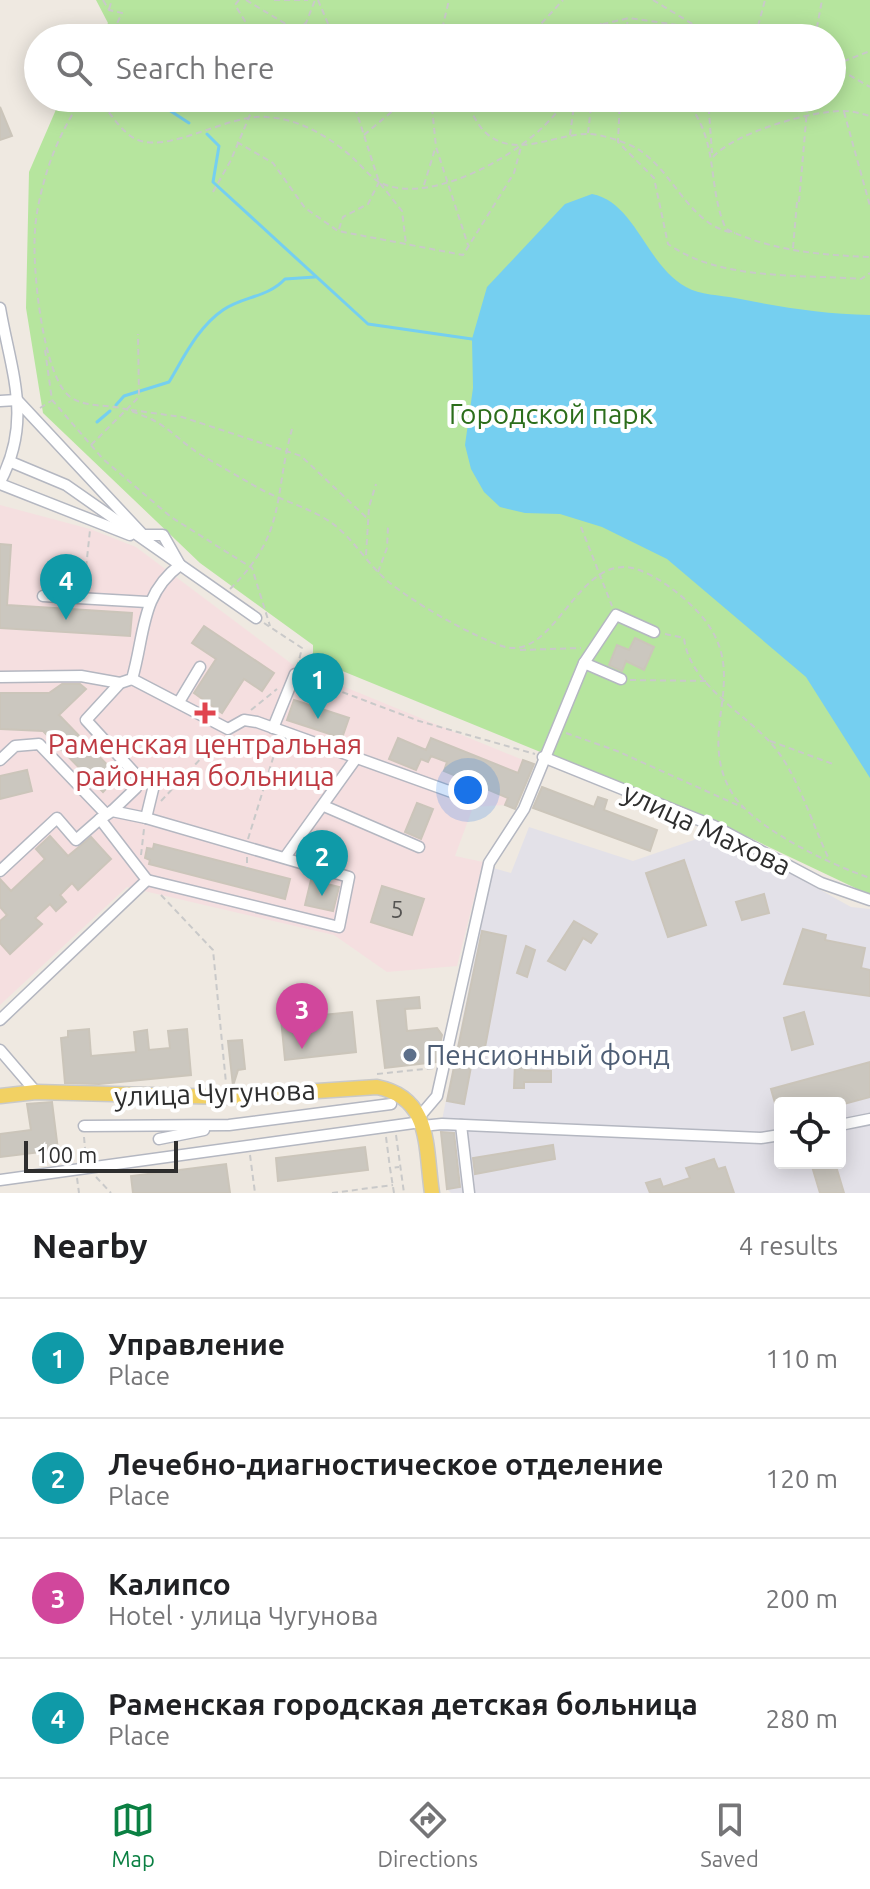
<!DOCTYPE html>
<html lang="en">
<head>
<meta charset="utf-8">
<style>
  body { margin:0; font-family:Ubuntu,sans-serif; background:#f6f6f6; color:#202124 }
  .controls { position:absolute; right:24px; bottom:24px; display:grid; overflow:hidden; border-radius:8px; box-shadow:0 4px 20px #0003 }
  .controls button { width:72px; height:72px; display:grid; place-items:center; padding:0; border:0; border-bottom:2px solid #e0e0e0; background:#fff; color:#202124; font:40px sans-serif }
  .scale { position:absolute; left:24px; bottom:20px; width:154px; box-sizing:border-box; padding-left:8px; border:4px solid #2e2e2e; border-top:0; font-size:22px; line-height:28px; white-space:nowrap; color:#2e2e2e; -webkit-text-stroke:6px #fff; paint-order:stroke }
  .you { position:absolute; left:468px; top:790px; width:28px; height:28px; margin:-20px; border:6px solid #fff; border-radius:50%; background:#1a73e8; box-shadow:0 0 0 12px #1a73e833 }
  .badge { display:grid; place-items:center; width:52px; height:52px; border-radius:50%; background:#0b8043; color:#fff; font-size:26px; font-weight:700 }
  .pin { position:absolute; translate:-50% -66px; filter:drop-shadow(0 2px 4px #0008) }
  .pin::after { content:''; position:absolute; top:42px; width:28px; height:24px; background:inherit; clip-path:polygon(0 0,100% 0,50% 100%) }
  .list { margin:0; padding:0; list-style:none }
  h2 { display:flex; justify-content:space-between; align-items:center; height:104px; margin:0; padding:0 32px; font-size:34px }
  h2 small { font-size:26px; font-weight:400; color:#757577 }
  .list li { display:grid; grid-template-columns:52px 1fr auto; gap:24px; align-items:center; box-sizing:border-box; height:120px; padding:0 32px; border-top:2px solid #e0e0e0 }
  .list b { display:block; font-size:30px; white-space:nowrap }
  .list p { margin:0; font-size:26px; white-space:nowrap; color:#757577 }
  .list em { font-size:26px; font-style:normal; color:#757577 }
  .icon { flex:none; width:44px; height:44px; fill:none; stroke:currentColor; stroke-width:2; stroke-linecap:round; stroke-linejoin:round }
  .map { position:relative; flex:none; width:870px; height:1193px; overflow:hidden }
  .search { position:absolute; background:#fff; box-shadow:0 4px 20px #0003; left:24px; right:24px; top:24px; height:88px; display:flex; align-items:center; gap:20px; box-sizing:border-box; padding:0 28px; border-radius:44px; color:#757577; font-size:30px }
  .sheet { height:584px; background:#fff }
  nav { display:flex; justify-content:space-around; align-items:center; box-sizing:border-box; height:112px; border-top:2px solid #e0e0e0; background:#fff; font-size:22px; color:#757577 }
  nav a { display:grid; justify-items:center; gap:4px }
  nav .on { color:#0b8043 }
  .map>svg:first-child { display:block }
</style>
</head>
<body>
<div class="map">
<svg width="870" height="1193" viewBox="0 0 870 1193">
  <rect width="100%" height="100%" fill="#efe9e1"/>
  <path fill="#e3e1e8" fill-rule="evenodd" d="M 529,827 L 633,861 L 717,832 L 851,907 L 870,909 L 870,1193 L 451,1193 L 447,1189 L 440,1130 L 493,868 L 511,873 ZM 780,1103 L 840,1103 L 840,1163 L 780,1163 Z"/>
  <polygon fill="#f5dfe0" points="0,505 90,529 136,547 296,667 523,760 505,805 473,807 455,856 483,862 457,966 387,972 334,935 127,887 0,1005"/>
  <polygon fill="#b6e59e" points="96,0 870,0 870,895 748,837 313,659 313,645 200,563 43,413 26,308 29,172 61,98 832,98 832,38 99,38 108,23"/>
  <path fill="#75cff0" d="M 592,194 C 635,202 646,265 686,287 C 700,295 720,295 735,298 C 780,307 823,314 870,315 L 870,778 L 806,677 L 667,559 L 602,527 L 560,514 L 525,513 L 500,507 L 484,492 L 471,469 L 465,445 L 473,388 L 472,339 L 487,287 L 565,204 Z"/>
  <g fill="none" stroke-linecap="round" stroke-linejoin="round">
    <g stroke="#75cff0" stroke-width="3">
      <polyline points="166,98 169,110 189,123"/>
      <polyline points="207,134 219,146 213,182 368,324 472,339"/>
      <path d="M 116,405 L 124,396 L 169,382 C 184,357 198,327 223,310 C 243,296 267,298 285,279 L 315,277"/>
      <polyline points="97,422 110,411"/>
    </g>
  </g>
  <g fill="#cbc7bf" stroke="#cbc5ba" stroke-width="2">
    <polygon points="0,107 12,136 0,140"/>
    <polygon points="0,544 11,545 7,605 132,613 130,636 0,628"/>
    <polygon points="204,626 274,673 262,691 244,679 222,713 194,693 216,659 192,643"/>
    <polygon points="635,638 654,647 644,670 626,661 622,671 609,665 617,645 629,650"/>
    <polygon points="62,684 80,684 86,689 59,715 118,776 103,792 43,731 0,729 0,693 49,693"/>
    <polygon points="294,700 349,718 342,738 287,720"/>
    <polygon points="398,738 426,750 431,738 518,773 523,760 534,764 515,809 505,805 508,798 444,771 447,762 431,756 428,762 421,759 416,770 389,759"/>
    <polygon points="27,770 32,791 0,799 0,776"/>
    <polygon points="542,787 594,807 598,797 607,800 604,810 657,830 650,851 533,808"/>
    <polygon points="417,803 433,809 421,839 405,832"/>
    <polygon points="50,836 68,856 91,837 111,859 78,890 72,883 60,895 66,902 56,911 50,904 35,918 42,924 10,954 0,943 0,921 7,915 0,907 0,879 11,891 45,859 36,849"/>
    <polygon points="154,844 290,879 285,899 149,864 150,860 145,858 147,848 153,849"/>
    <polygon points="684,860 706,925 668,937 646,873"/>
    <polygon points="311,880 339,887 333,911 305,905"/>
    <polygon points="382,886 424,899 412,935 371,922"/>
    <polygon points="764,894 769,913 742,920 736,902"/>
    <polygon points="574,921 597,934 591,943 583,938 565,970 548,961"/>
    <polygon points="803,929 826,935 825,940 865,948 861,968 870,970 870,996 784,984"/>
    <polygon points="482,931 506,936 483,1058 473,1056 464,1104 447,1101"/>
    <polygon points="526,946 535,950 527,977 517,973"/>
    <polygon points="419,997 420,1008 405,1009 407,1031 437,1028 442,1035 436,1062 385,1068 377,1001"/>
    <polygon points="352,1012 356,1052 285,1060 281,1019"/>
    <polygon points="804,1012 813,1044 792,1050 784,1018"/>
    <polygon points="89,1029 91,1056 136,1052 134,1032 147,1030 149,1050 170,1048 168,1031 187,1029 191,1075 99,1084 65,1083 61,1038 68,1037 68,1031"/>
    <polygon points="242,1040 245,1069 238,1070 233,1086 228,1041"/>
    <polygon points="515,1062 525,1062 525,1070 551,1071 551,1082 524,1082 524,1088 514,1088"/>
    <polygon points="870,1062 870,1097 840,1105 775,1103 771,1089"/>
    <polygon points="52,1102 58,1150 0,1157 0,1134 31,1130 27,1104"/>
    <polygon points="441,1132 454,1133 460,1187 447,1189"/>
    <polygon points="553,1145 555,1159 475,1174 473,1158"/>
    <polygon points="365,1147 368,1170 278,1181 276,1158"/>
    <polygon points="714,1159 718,1169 725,1167 734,1193 650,1193 646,1183 660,1179 663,1187 690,1178 686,1168"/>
    <polygon points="811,1163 835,1163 844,1193 820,1193"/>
    <polygon points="226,1164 230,1193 133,1193 131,1176"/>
  </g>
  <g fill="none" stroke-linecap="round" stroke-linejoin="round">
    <defs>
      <g id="minor">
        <path d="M 0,308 C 11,372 33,420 0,482"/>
        <path d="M 0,401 L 17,400 L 143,535 L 163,535 L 180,565 C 140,595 145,635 132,679 L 120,683 L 86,720 L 139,778 L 136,788 L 112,811"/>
        <polyline points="11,462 66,485 256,618"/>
        <polyline points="0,484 130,535"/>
        <polyline points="43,596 147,602"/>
        <polyline points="584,663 621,679"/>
        <polyline points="0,677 81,676 120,683"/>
        <polyline points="132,679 228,729 244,720 257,722 471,799"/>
        <polyline points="179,702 200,667"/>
        <polyline points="273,728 295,674"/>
        <polyline points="543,757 714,826 821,883 870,900"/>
        <polyline points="0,760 15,746 39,744 106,814"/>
        <polyline points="324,806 419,847"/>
        <polyline points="146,818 155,781"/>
        <polyline points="100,819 112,811 146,818 349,877 339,927 147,880"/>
        <polyline points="286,856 357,757"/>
        <polyline points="0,871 57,818 76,840 100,819 147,880 0,1020"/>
        <polyline points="0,1050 36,1092"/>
        <polyline points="420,1116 437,1096 489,863 524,809 584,663 616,615 654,632"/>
        <polyline points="461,1125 469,1193"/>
        <polyline points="840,1125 870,1119"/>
        <polyline points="84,1126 229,1125 391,1104"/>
        <polyline points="422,1126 442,1124 761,1138 780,1135"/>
        <polyline points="159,1139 204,1130"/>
        <polyline points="0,1180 421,1122"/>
      </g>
      <path id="major" d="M 0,1096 L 36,1092 L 227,1097 L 377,1087 C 432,1098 425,1147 432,1193"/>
    </defs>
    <use href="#minor" stroke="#b4b7c1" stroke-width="13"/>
    <use href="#major" stroke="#c9c9c9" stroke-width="17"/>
    <g stroke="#c9c9c9" stroke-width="2" stroke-dasharray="6 4" stroke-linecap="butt">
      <polyline points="103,0 109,10 122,13 110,38"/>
      <polyline points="239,0 235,5 248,26"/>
      <polyline points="246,0 309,38"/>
      <polyline points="274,0 308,0"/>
      <polyline points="318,0 334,38"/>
      <polyline points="653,0 699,28 700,38"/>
      <polyline points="109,9 112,0"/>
      <polyline points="758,26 765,0"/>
      <polyline points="264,38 248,27 267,25 286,34 306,23 315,0"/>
      <polyline points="440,38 449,0"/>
      <polyline points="528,38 563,0"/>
      <polyline points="544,38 629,18 699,28 758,27 780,38"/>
      <polyline points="599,38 601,23"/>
      <polyline points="625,38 628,19"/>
      <polyline points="815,38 822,0"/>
      <polyline points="832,65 870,87"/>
      <polyline points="834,65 870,51"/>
      <path d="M 83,98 C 68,119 56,144 48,168 C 42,187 36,211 35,231 C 32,266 42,373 69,396 C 84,408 107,404 125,409 C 133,411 143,416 151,419 C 170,428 185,446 203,456 C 224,468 245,481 266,492 C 285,501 305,507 324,518 C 352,534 365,563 390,583 C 416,604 470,635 502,646 C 556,665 578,547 639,570 C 658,577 678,592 692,606 C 760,671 692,727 732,793 C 753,828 831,865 870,878"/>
      <path d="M 95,98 C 109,109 117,127 132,137 C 164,158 227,113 267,117 C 299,119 329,136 353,158 C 361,165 370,177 379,182 C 432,210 542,145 566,98"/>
      <polyline points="352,98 379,182 402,211 406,244"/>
      <polyline points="431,98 436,147 468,245"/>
      <path d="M 464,98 C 470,108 475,121 483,130 C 512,161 553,134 588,134 C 601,134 625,142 636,148 C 674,170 689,227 735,233"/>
      <path d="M 620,98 L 618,142 L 654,178 L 668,244 C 720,281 800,274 861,279 L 870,273"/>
      <path d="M 684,98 C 721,141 706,185 726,229 C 772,251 820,255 870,257"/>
      <polyline points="708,98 712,153"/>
      <polyline points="76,105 80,98"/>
      <polyline points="844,112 870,206"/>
      <polyline points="588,133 592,98"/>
      <polyline points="364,135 408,98"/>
      <polyline points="570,135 575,98"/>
      <polyline points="237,142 273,163 305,208 338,231 463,255 514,173 521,147"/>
      <path d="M 713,157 C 734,133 812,110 845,111 C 853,111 862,114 870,116"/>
      <polyline points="424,185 435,149"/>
      <polyline points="213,192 231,160 257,98"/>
      <polyline points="799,202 808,98"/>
      <polyline points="339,229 343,217 368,204 379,182"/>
      <polyline points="793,248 797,202"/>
      <polyline points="45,350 52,400 103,459 171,517 252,568 270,626"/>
      <polyline points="40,408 51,401"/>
      <polyline points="131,410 182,417 301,456 369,520"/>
      <polyline points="91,445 139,397 138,334"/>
      <polyline points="581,527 612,606"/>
      <polyline points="366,555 369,507 376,484"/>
      <polyline points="378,572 387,548 388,527"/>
      <polyline points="84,587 90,530"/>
      <path d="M 230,589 C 287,533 273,499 292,429"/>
      <polyline points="264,623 302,648 298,664"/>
      <path d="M 665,634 L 684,638 C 689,682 739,710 768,740 C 796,768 811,822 829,859"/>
      <polyline points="520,650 581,648"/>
      <polyline points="305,678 419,721 535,754"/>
      <polyline points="630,680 708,681"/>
      <polyline points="251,710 277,689"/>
      <polyline points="566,733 617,751 744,808"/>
      <polyline points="770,741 833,764"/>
      <polyline points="161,801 222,736"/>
      <polyline points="248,839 278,742"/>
      <polyline points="141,855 144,829"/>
      <polyline points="247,857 247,868"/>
      <polyline points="161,895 213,950 226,1083"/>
      <polyline points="377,1074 434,1068"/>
      <polyline points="396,1135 404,1193"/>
      <polyline points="84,1137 86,1159"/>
      <polyline points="386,1137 390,1168"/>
      <polyline points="250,1155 255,1193"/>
      <polyline points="96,1177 111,1193"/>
      <polyline points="77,1178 79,1193"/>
      <polyline points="332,1193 393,1185"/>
      <polyline points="394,1193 390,1168 399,1167"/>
    </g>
    <use href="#minor" stroke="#fff" stroke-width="10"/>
    <use href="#major" stroke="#f2d163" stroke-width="14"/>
  </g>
  <path fill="#e0444e" stroke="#fff" stroke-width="3" d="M201 701h8v8h8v8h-8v8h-8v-8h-8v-8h8z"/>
  <circle fill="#5c6f8a" stroke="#fff" stroke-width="3" cx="410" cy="1055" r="8"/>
  <g text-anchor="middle" stroke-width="8" stroke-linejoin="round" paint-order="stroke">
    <g font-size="24" fill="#555452">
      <text x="397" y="918">5</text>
    </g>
    <g font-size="28" fill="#2c6e1b" stroke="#fff">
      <text x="551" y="424">Городской парк</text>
    </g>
    <g font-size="28" fill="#be3a42" stroke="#fff">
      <text x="205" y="754">Раменская центральная<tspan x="205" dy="32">районная больница</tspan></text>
    </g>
    <g font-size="28" fill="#2e2e2e" stroke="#fff">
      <text transform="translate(707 829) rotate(25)" y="10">улица Махова</text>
      <text transform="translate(215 1093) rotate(-2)" y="10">улица Чугунова</text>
    </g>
    <g font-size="28" fill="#4e5e75" stroke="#fff" text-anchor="start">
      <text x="426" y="1065">Пенсионный фонд</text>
    </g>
  </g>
</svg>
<div class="controls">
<button><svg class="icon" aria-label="locate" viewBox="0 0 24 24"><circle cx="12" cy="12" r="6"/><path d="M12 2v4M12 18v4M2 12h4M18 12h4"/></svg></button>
</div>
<div class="scale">100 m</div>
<div class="you"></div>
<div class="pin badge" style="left:318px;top:719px;background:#0f9aa8">1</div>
<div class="pin badge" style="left:322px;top:896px;background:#0f9aa8">2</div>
<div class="pin badge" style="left:302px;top:1049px;background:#d1479c">3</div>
<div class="pin badge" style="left:66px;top:620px;background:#0f9aa8">4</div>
<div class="search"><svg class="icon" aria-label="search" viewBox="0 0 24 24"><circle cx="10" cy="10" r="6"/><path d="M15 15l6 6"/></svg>Search here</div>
</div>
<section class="sheet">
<h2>Nearby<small>4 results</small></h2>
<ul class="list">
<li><span class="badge" style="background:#0f9aa8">1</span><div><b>Управление</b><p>Place</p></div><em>110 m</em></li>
<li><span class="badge" style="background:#0f9aa8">2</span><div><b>Лечебно-диагностическое отделение</b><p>Place</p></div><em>120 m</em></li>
<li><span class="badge" style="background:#d1479c">3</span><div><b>Калипсо</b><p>Hotel · улица Чугунова</p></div><em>200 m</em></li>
<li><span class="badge" style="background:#0f9aa8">4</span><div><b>Раменская городская детская больница</b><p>Place</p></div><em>280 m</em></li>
</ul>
</section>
<nav>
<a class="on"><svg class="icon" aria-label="map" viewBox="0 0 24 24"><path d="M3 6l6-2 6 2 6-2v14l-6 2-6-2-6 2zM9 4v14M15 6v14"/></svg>Map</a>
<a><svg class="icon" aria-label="directions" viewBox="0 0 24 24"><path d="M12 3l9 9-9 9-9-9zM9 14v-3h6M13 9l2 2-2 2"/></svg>Directions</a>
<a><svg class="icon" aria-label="saved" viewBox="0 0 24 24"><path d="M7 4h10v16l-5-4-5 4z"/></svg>Saved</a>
</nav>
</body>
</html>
